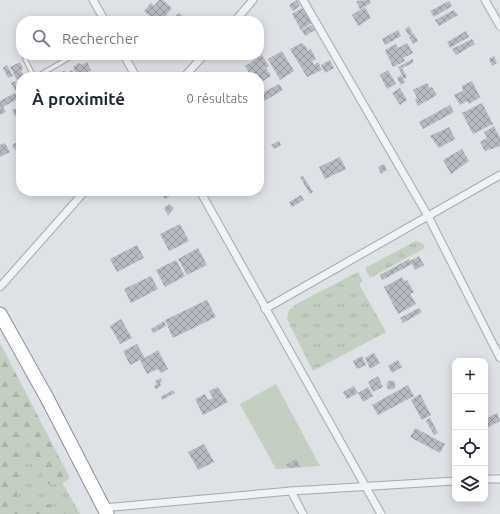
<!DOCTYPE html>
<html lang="fr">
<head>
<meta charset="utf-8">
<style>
  body { margin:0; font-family:Ubuntu,sans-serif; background:#f2f2f3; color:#1f2937 }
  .controls { position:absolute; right:12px; bottom:12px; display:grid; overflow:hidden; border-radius:8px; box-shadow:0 2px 10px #0003 }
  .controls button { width:36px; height:36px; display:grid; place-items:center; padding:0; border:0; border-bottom:1px solid #e0e1e3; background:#fff; color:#1f2937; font:20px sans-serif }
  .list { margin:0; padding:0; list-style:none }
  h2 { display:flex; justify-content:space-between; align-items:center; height:52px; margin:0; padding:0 16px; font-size:17px }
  h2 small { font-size:13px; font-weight:400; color:#747a83 }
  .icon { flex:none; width:22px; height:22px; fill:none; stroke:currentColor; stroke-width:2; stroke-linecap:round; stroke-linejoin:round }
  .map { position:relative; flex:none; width:500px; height:514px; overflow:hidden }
  .search { position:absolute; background:#fff; box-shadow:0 2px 10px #0003; left:16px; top:16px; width:248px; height:44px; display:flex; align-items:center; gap:10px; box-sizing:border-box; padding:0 14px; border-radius:16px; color:#747a83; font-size:15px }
  .panel { position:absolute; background:#fff; box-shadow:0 2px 10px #0003; left:16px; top:72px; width:248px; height:124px; border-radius:16px }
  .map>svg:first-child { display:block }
</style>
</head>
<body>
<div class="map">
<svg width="500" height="514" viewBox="0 0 500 514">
  <defs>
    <pattern id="grass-tufts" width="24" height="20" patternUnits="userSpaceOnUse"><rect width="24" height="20" fill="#c3cfc0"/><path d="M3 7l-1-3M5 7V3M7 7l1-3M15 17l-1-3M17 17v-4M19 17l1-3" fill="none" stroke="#a8b2a6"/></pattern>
    <pattern id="forest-firs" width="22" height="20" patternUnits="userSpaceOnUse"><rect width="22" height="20" fill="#c3cfc0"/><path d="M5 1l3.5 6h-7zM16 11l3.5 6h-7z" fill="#a8b2a6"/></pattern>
    <pattern id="building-cross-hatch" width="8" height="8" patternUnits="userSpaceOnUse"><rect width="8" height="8" fill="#b6bac2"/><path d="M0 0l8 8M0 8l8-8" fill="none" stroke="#94989f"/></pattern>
  </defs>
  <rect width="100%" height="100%" fill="#dee1e6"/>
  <g fill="url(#grass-tufts)">
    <polygon points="416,241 423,244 425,248 370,278 365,268"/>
    <polygon points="358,272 363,281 359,284 386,332 313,371 287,319 289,310 298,303"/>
    <polygon points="0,372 80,514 0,514"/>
  </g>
  <path fill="url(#forest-firs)" d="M 0,343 L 70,478 C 64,484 56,485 48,484 L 44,478 L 27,435 L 19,437 C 14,452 22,455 21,468 C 20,481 15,492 17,506 L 24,509 L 42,502 L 54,506 L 58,514 L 0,514 Z"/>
  <polygon fill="#c3cfc0" points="276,384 320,466 276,469 240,404"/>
  <g fill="url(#building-cross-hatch)">
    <polygon points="159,0 163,0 172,8 166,15 171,20 179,13 188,21 155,21 144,11 151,3 154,6"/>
    <polygon points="297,0 300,6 293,11 289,5"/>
    <polygon points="369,0 371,3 360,9 356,1"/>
    <polygon points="449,1 452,6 434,17 430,11"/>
    <polygon points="365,7 371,18 358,26 352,15"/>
    <polygon points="302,8 312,23 301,30 292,14"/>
    <polygon points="454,10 458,15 439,26 435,20"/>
    <polygon points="312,25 315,30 305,36 302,30"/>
    <polygon points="409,26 413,34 409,36 405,29"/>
    <polygon points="398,30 401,36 385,45 382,39"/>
    <polygon points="466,31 469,37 450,48 447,42"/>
    <polygon points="414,34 418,41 413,44 409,37"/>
    <polygon points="472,39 475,44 456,55 452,49"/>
    <polygon points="302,43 308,49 306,52 311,49 316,59 312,61 314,65 318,62 322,70 307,77 290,49"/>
    <polygon points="407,43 413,53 403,58 405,61 393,67 385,50 396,44 398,48"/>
    <polygon points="282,51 294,71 280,80 268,59"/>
    <polygon points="262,55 269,66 266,68 271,76 261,82 259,77 251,76 245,66"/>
    <polygon points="494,56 497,63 492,66 489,59"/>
    <polygon points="413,59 413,63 402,68 407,77 404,79 398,67"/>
    <polygon points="330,60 334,68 325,73 321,65"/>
    <polygon points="20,62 23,68 21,71 24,76 17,80 10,67"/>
    <polygon points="87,62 91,70 78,77 73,67 79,63 82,65"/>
    <polygon points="7,65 13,76 8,78 3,68"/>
    <polygon points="72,70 75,77 59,77 57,74 64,71 67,73"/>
    <polygon points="388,70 396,84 387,89 380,75"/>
    <polygon points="401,75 405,82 401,85 397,78"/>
    <polygon points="16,81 21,90 17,93 11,83"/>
    <polygon points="472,81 480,97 469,104 467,101 460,105 454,95 463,91 462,86"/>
    <polygon points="427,83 430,88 432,87 437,95 418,106 415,100 417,98 413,90"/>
    <polygon points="279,84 283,90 259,104 259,95"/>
    <polygon points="400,88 407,100 400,105 392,93"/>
    <polygon points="15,93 19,98 3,107 6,112 0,115 0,101"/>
    <polygon points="482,103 493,124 473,134 462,113"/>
    <polygon points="450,105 454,112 423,129 419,122"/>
    <polygon points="21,106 21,126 12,110"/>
    <polygon points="494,126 500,138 500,146 485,151 480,142 487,138 484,132"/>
    <polygon points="449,127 455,139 439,148 430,136"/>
    <polygon points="21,140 21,147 15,150 12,145"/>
    <polygon points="279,141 281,145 274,149 271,145"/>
    <polygon points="5,143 10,152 0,157 0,145"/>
    <polygon points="462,149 469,161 451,174 443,160"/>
    <polygon points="340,157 346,169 325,179 319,167"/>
    <polygon points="384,164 387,170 381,174 378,167"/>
    <polygon points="303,176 313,192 310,194 300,177"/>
    <polygon points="161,191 170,191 172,195 165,199"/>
    <polygon points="301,195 304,200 292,207 289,202"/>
    <polygon points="169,204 174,208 168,216 164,208"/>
    <polygon points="180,224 189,241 169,251 160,234"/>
    <polygon points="137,245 144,258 117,272 110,259"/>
    <polygon points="198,248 207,265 187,275 178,259"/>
    <polygon points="419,256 424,265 415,270 412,264 382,280 380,275 409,259 410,261"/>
    <polygon points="176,260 185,276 165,287 156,270"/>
    <polygon points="151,276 158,289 131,303 124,289"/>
    <polygon points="402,277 404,281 407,280 414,292 410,294 416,304 398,314 384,287"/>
    <polygon points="207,300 216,317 173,338 165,320"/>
    <polygon points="419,308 422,312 403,323 400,318"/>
    <polygon points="121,319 132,338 120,344 110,326"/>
    <polygon points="164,321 166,326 153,333 151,329"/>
    <polygon points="137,344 145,358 158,350 168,369 161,373 158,369 147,374 140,360 130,365 123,351"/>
    <polygon points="374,353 380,363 370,369 365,358"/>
    <polygon points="362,356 366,365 357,369 353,361"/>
    <polygon points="398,360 402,367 392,373 388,366"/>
    <polygon points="378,376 383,387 373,392 368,382"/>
    <polygon points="161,378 162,381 160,383 161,386 156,389 154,386 157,384 155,381"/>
    <circle cx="391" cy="385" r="4.5"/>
    <polygon points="408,385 414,396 378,415 372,405"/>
    <polygon points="354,386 358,393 347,399 343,392"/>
    <polygon points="218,387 228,402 203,415 195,399 205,394 208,400 213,398 209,391"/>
    <polygon points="368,387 373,396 363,402 358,393"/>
    <polygon points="173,390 175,393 162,400 161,397"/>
    <polygon points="420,394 431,415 422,420 411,400"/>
    <polygon points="497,413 500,421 485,429 485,419"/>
    <polygon points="430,418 438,433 434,435 426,421"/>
    <polygon points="415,428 445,444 440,453 410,437"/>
    <polygon points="204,444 214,462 198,470 188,452"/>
    <polygon points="296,459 301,467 288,468 286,465"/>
  </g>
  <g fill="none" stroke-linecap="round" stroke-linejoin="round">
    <defs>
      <g id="lane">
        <polyline points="25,59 34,77"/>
        <polyline points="36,77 69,58 68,55"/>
      </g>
      <g id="street">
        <polyline points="93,0 105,21"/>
        <polyline points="303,0 428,216 500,358"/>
        <polyline points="485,0 500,26"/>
        <polyline points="235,21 253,0"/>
        <polyline points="124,55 136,77"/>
        <polyline points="184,77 204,55"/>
        <polyline points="200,191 381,514"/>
        <polyline points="0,287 85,191"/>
        <polyline points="265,309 500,175"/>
        <polyline points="485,479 500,479"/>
        <polyline points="291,491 303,514"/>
        <polyline points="103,508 291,491 455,481"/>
      </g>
      <polyline id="highway" points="0,314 47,398 107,514"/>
    </defs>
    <use href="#lane" stroke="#a4a8af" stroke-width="5.5"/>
    <use href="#street" stroke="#a4a8af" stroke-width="9"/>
    <use href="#highway" stroke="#878e9b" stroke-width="15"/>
    <use href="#lane" stroke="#f0f2f5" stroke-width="3.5"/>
    <use href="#street" stroke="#f0f2f5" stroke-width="7"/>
    <use href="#highway" stroke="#fff" stroke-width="13"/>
  </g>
</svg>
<div class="controls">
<button>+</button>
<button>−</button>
<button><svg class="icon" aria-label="locate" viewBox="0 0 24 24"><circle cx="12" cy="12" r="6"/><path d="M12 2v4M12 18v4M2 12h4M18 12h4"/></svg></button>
<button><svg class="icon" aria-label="layers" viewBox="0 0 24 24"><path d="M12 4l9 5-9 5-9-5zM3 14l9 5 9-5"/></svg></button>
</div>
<div class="search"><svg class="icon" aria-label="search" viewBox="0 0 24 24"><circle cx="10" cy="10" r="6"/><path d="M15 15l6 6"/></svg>Rechercher</div>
<section class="panel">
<h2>À proximité<small>0 résultats</small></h2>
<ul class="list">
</ul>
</section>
</div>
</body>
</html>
